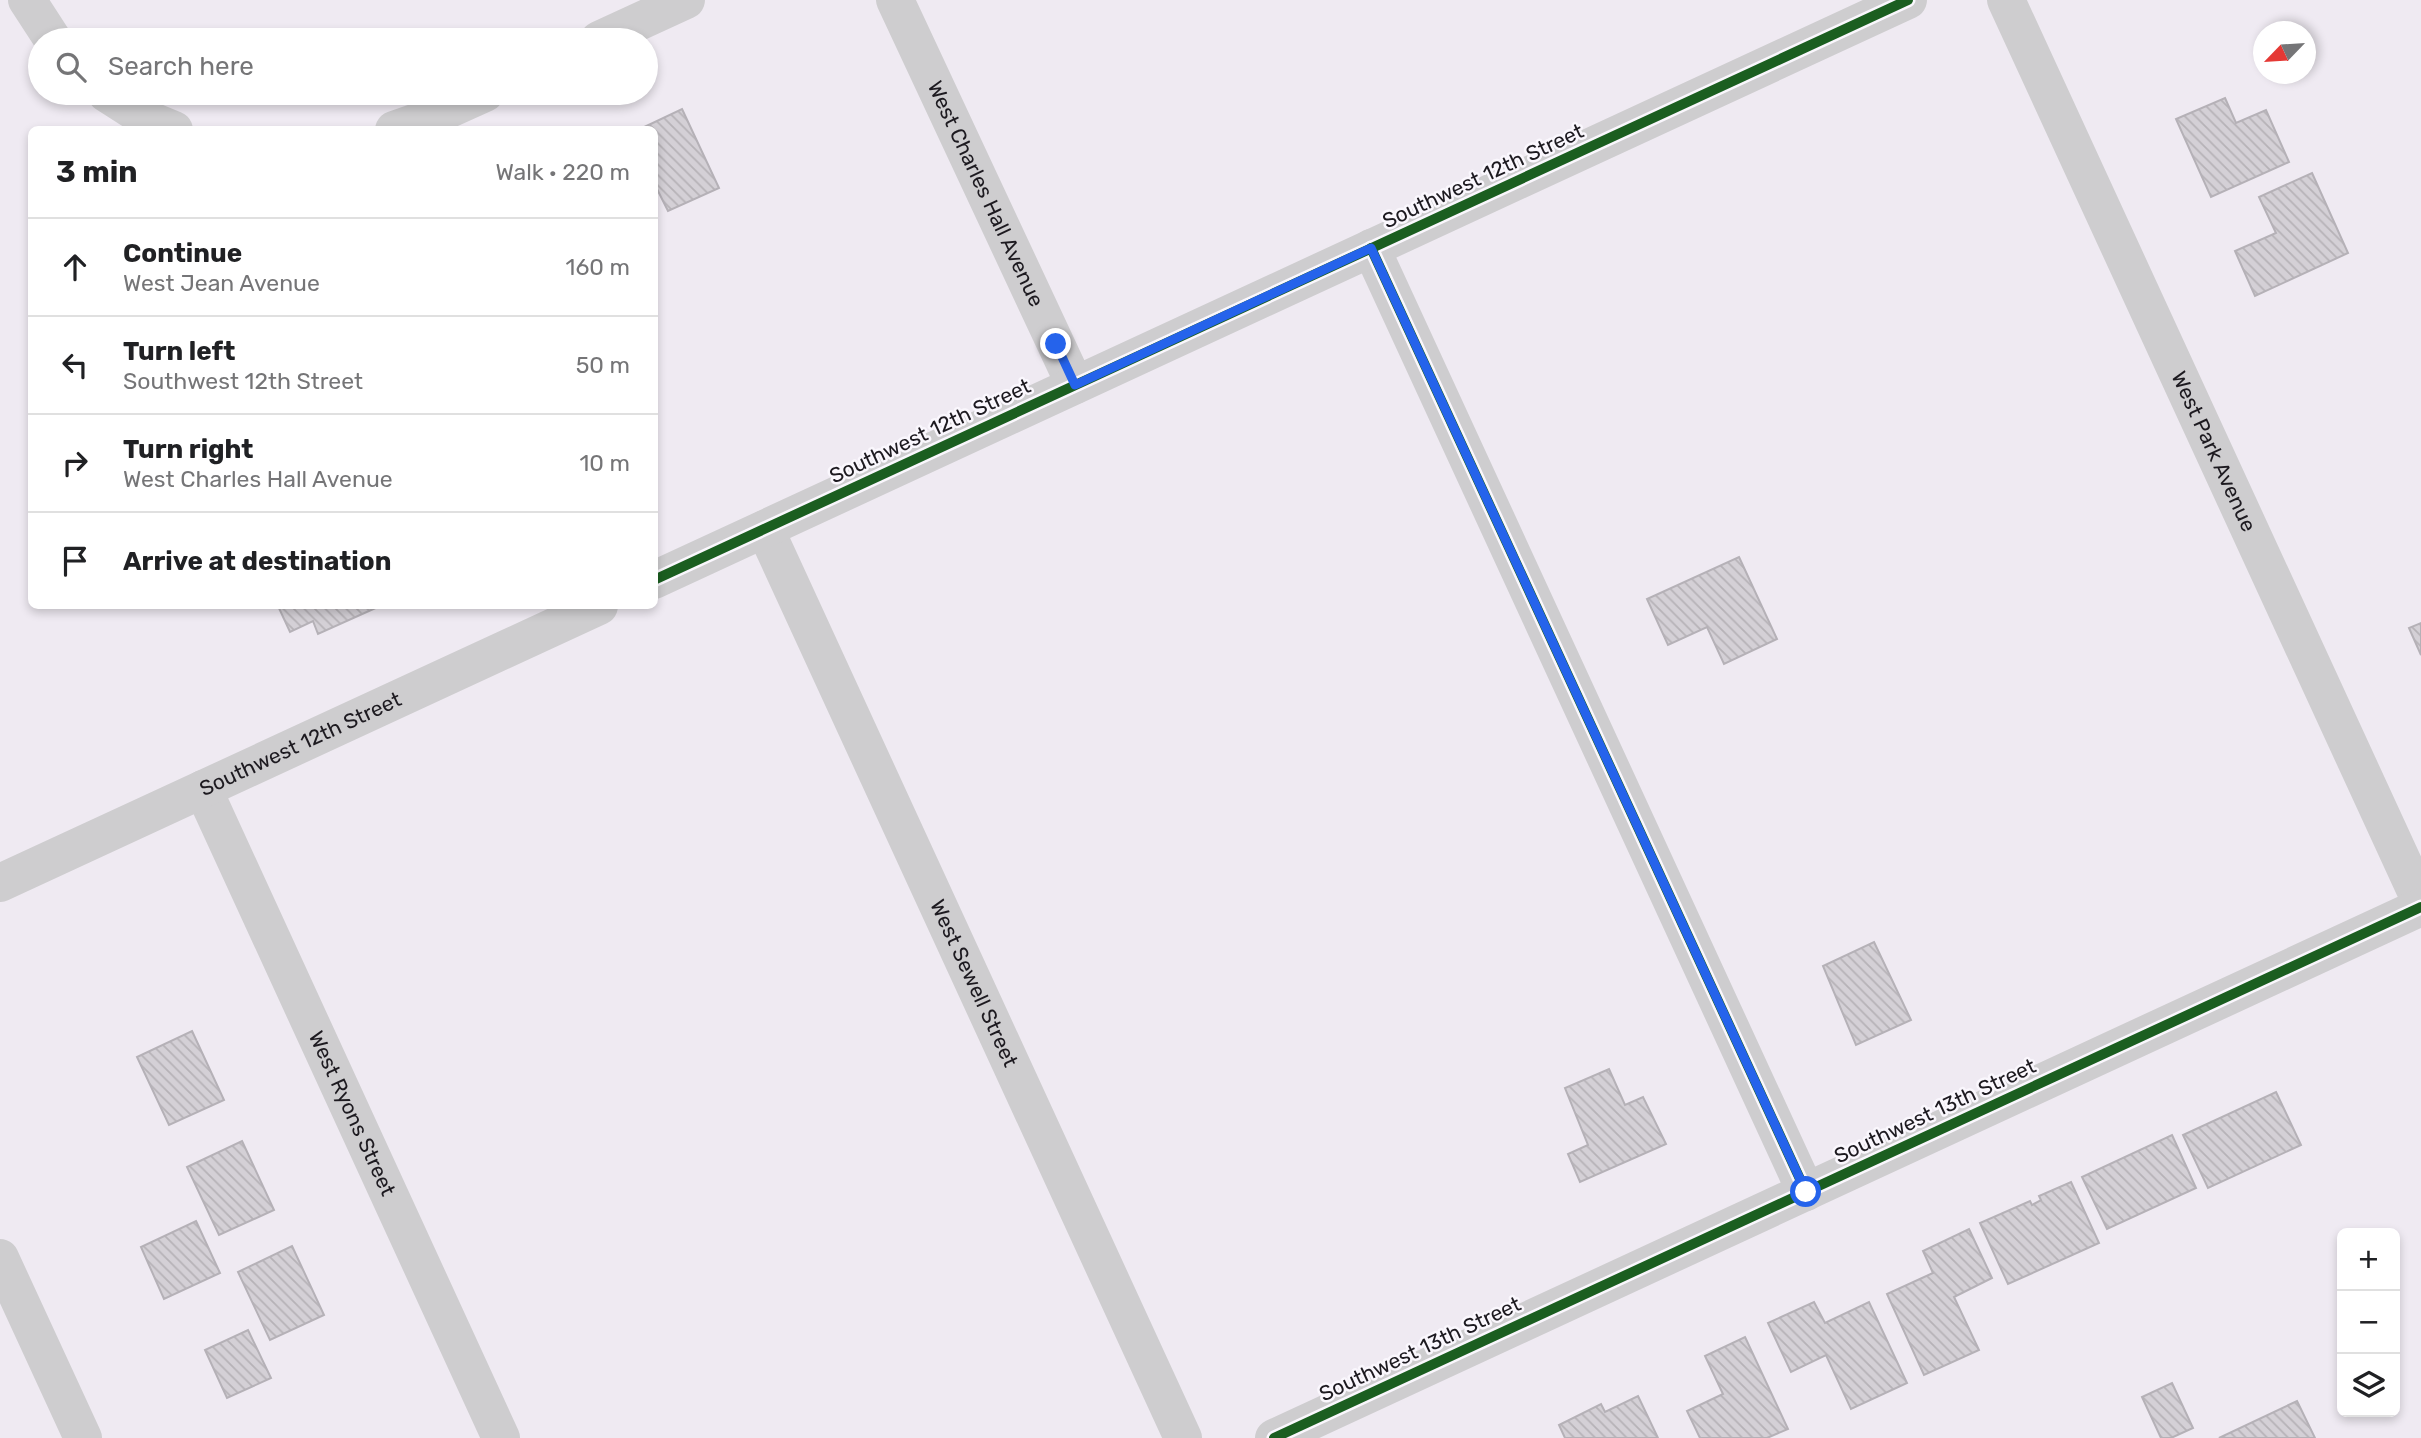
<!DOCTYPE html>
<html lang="en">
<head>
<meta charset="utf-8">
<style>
  body { margin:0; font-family:Rubik,sans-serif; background:#f2f2f2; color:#202124 }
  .controls { position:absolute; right:21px; bottom:21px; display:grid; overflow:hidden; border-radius:10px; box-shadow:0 4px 10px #0003 }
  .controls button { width:63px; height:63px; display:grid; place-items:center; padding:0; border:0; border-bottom:2px solid #e0e0e0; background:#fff; color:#202124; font:35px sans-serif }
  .compass { position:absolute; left:2253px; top:21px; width:63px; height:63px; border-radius:50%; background:#fff; box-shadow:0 4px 10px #0003; rotate:245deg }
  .stop { position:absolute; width:21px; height:21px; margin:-16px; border:5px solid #2563eb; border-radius:50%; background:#fff }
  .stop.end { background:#2563eb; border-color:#fff; box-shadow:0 2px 7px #0008 }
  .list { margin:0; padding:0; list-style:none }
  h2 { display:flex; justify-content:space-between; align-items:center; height:91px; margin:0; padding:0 28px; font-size:30px }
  h2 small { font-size:23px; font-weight:400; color:#757577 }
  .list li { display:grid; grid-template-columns:46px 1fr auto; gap:21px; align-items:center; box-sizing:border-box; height:98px; padding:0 28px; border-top:2px solid #e0e0e0 }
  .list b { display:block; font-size:26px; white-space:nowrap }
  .list p { margin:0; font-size:23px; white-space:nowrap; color:#757577 }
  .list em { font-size:23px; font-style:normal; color:#757577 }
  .icon { flex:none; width:38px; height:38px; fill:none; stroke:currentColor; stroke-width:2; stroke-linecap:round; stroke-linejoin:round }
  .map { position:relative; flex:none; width:2421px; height:1438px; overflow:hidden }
  .search { position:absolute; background:#fff; box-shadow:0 4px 10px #0003; left:28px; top:28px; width:630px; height:77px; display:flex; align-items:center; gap:18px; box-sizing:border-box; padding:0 24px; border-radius:38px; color:#757577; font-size:26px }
  .panel { position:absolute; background:#fff; box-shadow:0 4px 10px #0003; left:28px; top:126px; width:630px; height:483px; border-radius:10px }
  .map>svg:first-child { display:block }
</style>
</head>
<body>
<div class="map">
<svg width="2421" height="1438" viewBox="0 0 2421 1438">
  <defs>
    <pattern id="building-back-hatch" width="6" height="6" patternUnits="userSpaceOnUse" patternTransform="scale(1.75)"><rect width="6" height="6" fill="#d4d0d6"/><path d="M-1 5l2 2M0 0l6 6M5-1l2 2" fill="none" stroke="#b6b2b7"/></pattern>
  </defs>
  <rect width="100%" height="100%" fill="#efeaf2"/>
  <g fill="url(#building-back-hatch)" stroke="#b5b1b7" stroke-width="2">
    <polygon points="2225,98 2236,123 2266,110 2289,162 2211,197 2176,119"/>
    <polygon points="682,109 719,188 668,211 654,183 654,130 638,130"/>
    <polygon points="2312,173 2348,253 2255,296 2235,251 2276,233 2259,197"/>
    <polygon points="1739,557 1777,639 1724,664 1707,627 1668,645 1647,599"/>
    <polygon points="278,606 380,606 318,634 313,621 290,632"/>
    <polygon points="2421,623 2421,655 2409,628"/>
    <polygon points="1874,942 1911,1020 1856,1045 1823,966"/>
    <polygon points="192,1031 224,1100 169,1125 137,1057"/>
    <polygon points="1609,1069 1625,1105 1643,1097 1666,1144 1580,1182 1568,1154 1588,1145 1565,1088"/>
    <polygon points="2276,1092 2301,1145 2208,1188 2183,1135"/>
    <polygon points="2172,1135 2196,1188 2107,1229 2082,1177"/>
    <polygon points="242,1141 274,1210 219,1235 187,1167"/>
    <polygon points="2071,1182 2099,1243 2008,1284 1980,1223 2030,1201 2032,1205 2041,1200 2039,1196"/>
    <polygon points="196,1221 220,1273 164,1299 141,1247"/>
    <polygon points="1969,1229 1992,1278 1954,1297 1979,1350 1924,1375 1887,1294 1933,1273 1923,1251"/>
    <polygon points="292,1246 324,1315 270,1340 238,1272"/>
    <polygon points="1814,1302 1825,1323 1869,1302 1907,1383 1851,1409 1826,1355 1791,1372 1768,1323"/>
    <polygon points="248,1330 271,1378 227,1398 205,1350"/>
    <polygon points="1745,1337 1788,1429 1767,1438 1700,1438 1687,1411 1723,1394 1705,1356"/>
    <polygon points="2172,1383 2193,1428 2171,1438 2161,1438 2142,1397"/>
    <polygon points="1638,1396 1658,1438 1565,1438 1559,1425 1601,1404 1605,1412"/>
    <polygon points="2297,1401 2315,1438 2219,1438"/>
  </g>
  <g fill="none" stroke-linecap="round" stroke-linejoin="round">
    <g stroke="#cecdcf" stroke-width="38">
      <polyline points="27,0 53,40"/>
      <path id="s1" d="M 895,0 L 1075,385"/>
      <path id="s2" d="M 2006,0 L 2421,902"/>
      <polyline points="599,40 686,0"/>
      <polyline points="106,93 145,118 174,130"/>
      <polyline points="394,130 434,116 485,93"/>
      <polyline points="1371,248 1806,1192"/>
      <path id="s3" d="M 765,529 L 1183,1438"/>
      <polyline points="654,580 1908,0"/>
      <path id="s4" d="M 203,789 L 501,1438"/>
      <path id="s5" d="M 0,883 L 599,606"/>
      <polyline points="1274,1438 2421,907"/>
    </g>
    <polyline stroke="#cecdcf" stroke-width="38" points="0,1258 83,1438"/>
    <defs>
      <g id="cycleway">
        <polyline points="1371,248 1806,1192"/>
        <polyline points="654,580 1908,0"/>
        <polyline points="1274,1438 2421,907"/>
      </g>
    </defs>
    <use href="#cycleway" stroke="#faf7fd" stroke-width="15"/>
    <use href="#cycleway" stroke="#1b5e20" stroke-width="10"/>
  </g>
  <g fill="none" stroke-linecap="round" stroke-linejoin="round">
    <polyline stroke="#2563eb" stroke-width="9" points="1056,344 1075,385 1371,248 1806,1192"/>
  </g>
  <g text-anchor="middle" stroke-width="5" stroke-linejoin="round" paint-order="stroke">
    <g font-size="21" fill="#1d1a20" stroke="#faf7fd">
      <text transform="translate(1483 176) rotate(-25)" y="7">Southwest 12th Street</text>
      <text dy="7" stroke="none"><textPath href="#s1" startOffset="214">West Charles Hall Avenue</textPath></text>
      <text transform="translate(930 431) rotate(-25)" y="7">Southwest 12th Street</text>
      <text dy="7" stroke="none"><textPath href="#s2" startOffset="497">West Park Avenue</textPath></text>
      <text dy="7" stroke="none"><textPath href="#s5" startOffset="331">Southwest 12th Street</textPath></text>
      <text dy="7" stroke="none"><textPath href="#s3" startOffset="500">West Sewell Street</textPath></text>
      <text transform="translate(1935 1111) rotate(-25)" y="7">Southwest 13th Street</text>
      <text dy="7" stroke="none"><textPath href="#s4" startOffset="357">West Ryons Street</textPath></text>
      <text transform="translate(1420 1349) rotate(-25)" y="7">Southwest 13th Street</text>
    </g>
  </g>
</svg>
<div class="controls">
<button>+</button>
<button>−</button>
<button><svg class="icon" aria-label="layers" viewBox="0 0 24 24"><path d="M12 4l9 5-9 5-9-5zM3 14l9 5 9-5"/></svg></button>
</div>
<svg class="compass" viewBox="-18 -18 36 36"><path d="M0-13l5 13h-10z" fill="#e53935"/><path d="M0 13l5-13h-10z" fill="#757577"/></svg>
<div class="stop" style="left:1806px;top:1192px"></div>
<div class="stop end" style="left:1056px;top:344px"></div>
<div class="search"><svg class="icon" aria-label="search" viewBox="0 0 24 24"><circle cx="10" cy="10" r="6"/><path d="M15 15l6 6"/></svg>Search here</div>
<section class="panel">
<h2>3 min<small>Walk · 220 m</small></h2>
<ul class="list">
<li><svg class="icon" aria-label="ahead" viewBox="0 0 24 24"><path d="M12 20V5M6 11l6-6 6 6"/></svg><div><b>Continue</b><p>West Jean Avenue</p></div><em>160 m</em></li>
<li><svg class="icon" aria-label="left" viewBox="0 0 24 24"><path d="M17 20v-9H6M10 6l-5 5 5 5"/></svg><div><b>Turn left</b><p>Southwest 12th Street</p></div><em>50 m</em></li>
<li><svg class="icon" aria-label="right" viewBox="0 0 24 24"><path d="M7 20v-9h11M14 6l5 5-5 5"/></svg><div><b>Turn right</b><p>West Charles Hall Avenue</p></div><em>10 m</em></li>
<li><svg class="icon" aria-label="arrive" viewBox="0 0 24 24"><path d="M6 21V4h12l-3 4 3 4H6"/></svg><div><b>Arrive at destination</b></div></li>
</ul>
</section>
</div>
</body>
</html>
